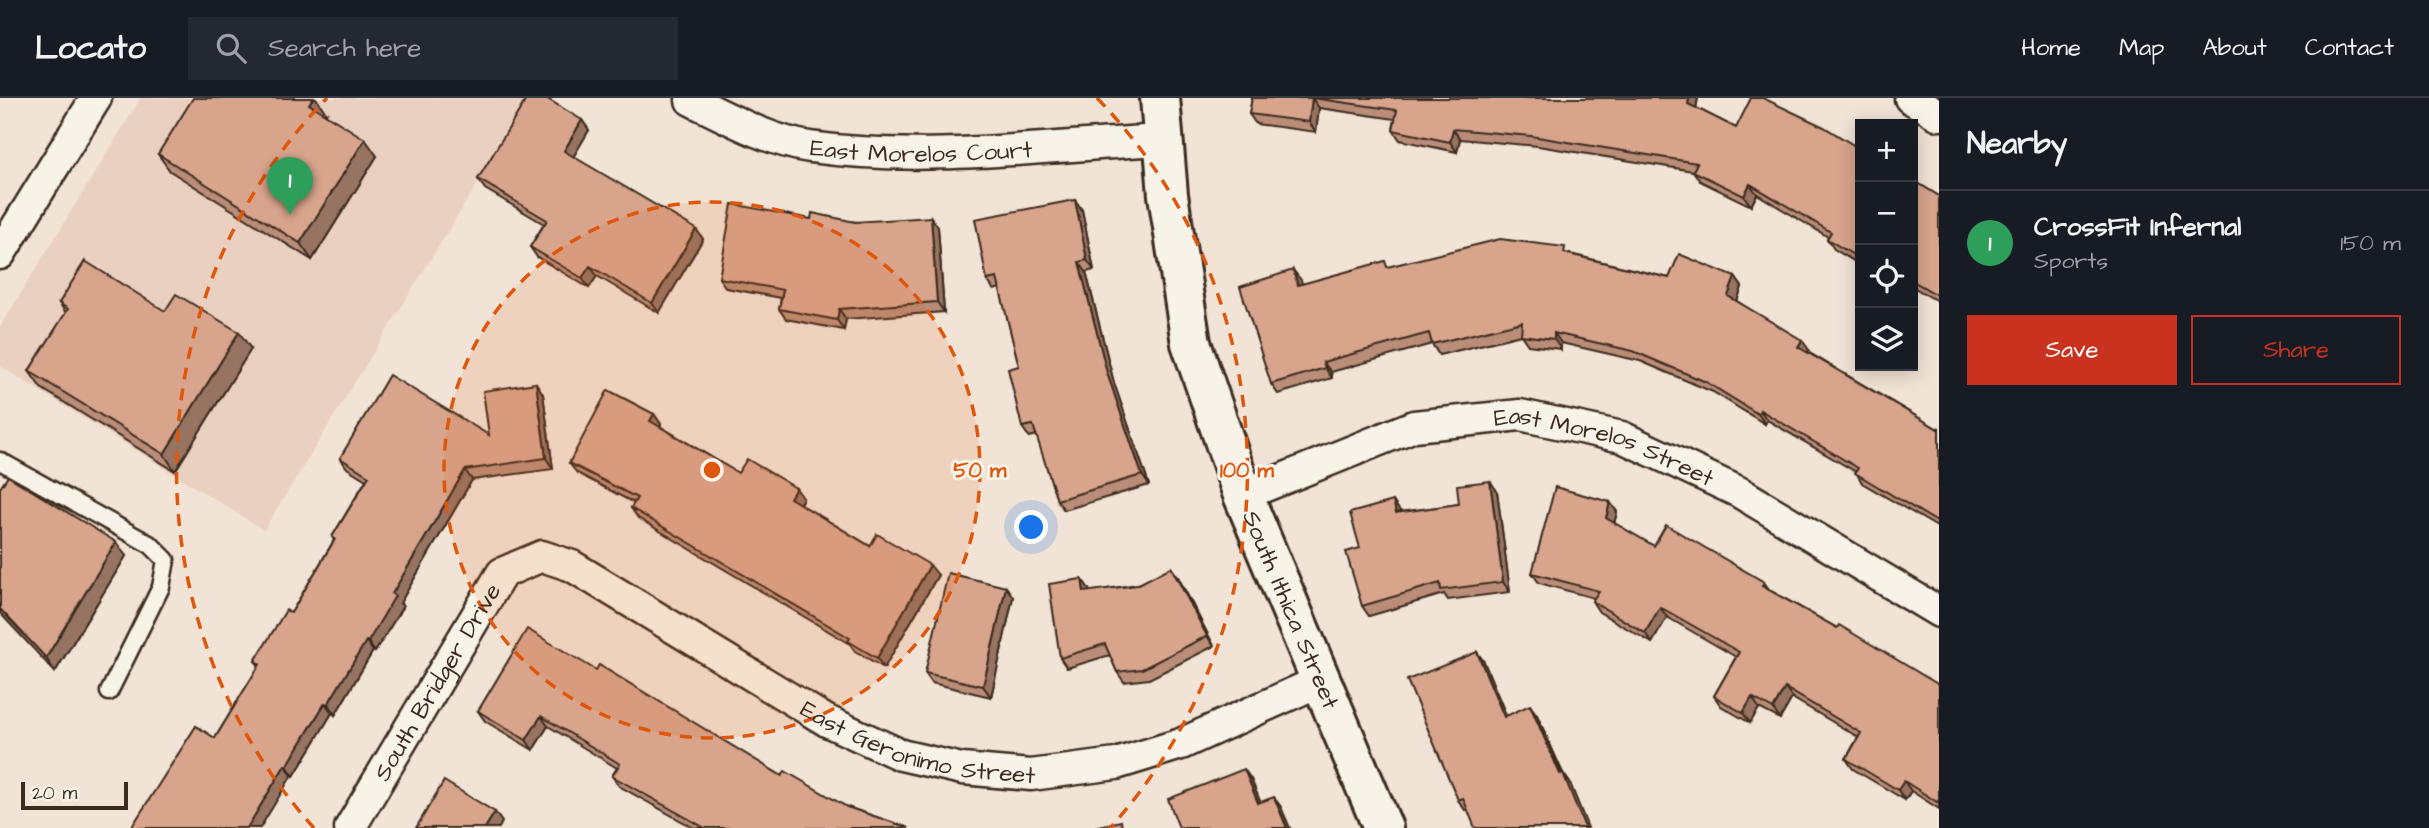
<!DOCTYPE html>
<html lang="en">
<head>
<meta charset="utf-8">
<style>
  body { margin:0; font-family:"Architects Daughter",sans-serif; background:#242831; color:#f1f3f6 }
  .controls { position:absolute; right:21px; top:21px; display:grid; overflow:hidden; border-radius:0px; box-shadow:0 4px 18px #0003 }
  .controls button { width:63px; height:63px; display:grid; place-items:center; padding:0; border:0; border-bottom:2px solid #363941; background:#171b24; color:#f1f3f6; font:35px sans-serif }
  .scale { position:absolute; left:21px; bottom:18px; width:107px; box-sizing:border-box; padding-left:7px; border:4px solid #3b2a1e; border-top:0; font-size:19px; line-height:24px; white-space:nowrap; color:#3b2a1e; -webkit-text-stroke:5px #f7f3e8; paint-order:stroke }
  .you { position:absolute; left:1032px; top:430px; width:24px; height:24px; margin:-18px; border:5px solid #fff; border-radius:50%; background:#1a73e8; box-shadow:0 0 0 10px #1a73e833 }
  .badge { display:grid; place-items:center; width:46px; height:46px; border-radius:50%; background:#c8321e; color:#fff; font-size:23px; font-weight:700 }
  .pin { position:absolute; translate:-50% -58px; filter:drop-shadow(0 2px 4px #0008) }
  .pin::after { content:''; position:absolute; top:37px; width:24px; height:21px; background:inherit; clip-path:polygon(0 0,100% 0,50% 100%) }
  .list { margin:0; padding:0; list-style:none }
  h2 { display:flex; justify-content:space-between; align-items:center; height:91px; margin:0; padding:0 28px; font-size:30px }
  h2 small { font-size:23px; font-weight:400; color:#9ea1a6 }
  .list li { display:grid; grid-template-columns:46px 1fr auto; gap:21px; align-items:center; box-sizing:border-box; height:105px; padding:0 28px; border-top:2px solid #363941 }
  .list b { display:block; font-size:26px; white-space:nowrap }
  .list p { margin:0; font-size:23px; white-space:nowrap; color:#9ea1a6 }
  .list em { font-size:23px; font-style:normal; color:#9ea1a6 }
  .actions { display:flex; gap:14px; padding:21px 28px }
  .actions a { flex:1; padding:16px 0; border:2px solid #c8321e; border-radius:0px; text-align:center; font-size:24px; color:#c8321e }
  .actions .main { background:#c8321e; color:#fff }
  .icon { flex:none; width:38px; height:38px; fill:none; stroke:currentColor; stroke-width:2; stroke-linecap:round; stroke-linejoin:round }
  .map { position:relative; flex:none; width:1939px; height:730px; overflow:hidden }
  header { display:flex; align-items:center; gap:42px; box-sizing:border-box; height:98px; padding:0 35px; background:#171b24; border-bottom:2px solid #363941 }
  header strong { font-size:33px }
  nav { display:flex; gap:38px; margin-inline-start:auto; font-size:24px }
  .search { width:490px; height:63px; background:#242831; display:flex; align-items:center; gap:18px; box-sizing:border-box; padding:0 24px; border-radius:0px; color:#9ea1a6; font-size:26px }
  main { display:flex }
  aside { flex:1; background:#171b24 }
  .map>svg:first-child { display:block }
</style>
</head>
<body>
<header>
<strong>Locato</strong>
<div class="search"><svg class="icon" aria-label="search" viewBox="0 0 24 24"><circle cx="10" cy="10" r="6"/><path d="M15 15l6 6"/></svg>Search here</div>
<nav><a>Home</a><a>Map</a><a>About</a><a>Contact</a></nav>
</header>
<main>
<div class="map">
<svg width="1939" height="730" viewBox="0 0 1939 730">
  <rect width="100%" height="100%" fill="#f1e3d6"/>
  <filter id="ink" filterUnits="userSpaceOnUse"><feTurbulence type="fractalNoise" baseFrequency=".0143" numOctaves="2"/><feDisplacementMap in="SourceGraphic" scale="14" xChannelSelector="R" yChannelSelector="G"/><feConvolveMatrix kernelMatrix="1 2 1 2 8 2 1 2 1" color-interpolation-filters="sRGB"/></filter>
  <g filter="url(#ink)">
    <polygon fill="#ead0c0" points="141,0 530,0 264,432 0,268 0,229"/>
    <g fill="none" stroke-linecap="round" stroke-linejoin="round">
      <defs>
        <polyline id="lane" points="0,363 151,447 166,462 161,489 109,594"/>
        <g id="street">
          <polyline points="1910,0 1939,17"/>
          <path id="s1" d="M 691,2 C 728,20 769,43 810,49 C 925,65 1046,48 1161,42"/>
          <polyline points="0,156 96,0"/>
          <path id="s2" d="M 1243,397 L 1414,328 L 1520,317 L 1622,339 L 1739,394 L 1939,514"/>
          <path id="s3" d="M 350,730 L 502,475 L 542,458 L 572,468 L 827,623 L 901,657 L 962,671 L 1031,677 L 1116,666 L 1181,646 L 1320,583"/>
        </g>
        <g id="secondary">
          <path id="s4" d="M 1160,0 L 1168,97 L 1191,245 L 1243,397 L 1383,730"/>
        </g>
      </defs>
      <use href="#lane" stroke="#3b2a1e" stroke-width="21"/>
      <use href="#street" stroke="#3b2a1e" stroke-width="35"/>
      <use href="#secondary" stroke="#3b2a1e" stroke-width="44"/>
      <use href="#lane" stroke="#f7f3e8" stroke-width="16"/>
      <use href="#street" stroke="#f7f3e8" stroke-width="30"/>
      <use href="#secondary" stroke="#f7f3e8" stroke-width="38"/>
    </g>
    <g fill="#ba8d78" stroke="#3b2a1e" stroke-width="2">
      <polygon points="1252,0 1698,0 1696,10 1736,30 1860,51 1860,167 1834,151 1827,141 1828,139 1757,96 1751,108 1700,83 1693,73 1538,48 1460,41 1457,54 1400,42 1393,32 1395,21 1319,10 1316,34 1256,26 1249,16"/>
      <polygon points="326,15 325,16 377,58 312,162 170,73 158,56"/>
      <polygon points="582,22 589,32 573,59 696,131 703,141 659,215 597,178 589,190 537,159 530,149 544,126 485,91 478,81"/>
      <polygon points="1913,82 1939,98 1939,204 1913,189"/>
      <polygon points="1075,102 1082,112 1094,172 1086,174 1114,285 1149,387 1064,412 1057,402 1037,337 1029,339 1022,329 1019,268 1000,190 994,192 987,182"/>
      <polygon points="811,121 938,129 944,214 846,221 844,232 786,221 779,211 781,200 726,190 719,180"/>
      <polygon points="1570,156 1669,180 1735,179 1742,189 1737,203 1809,252 1808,254 1938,331 1939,329 1939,430 1862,385 1856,374 1767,322 1765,326 1713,294 1640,263 1561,245 1561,251 1528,247 1521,237 1439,257 1432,246 1331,274 1332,280 1278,296 1271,286 1293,172 1302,186 1389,169"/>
      <polygon points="59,205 165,213 251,251 175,373 41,290 29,273 66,215"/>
      <polygon points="536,285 543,296 553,371 472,382 400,505 403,508 375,554 373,553 335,617 332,615 294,678 215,640 259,568 255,563 291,515 334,442 332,439 366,382 347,370 340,360 489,337"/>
      <polygon points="654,316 661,326 660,328 738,375 803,400 800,406 870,448 938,477 884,570 855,553 850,546 638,420 631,410 634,405 577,375 569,365"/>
      <polygon points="1490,383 1497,393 1510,494 1448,502 1444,496 1369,518 1362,508 1360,450 1400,414 1459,406"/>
      <polygon points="0,390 126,458 55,574 0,515"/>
      <polygon points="1610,404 1617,414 1614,425 1654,448 1771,493 1939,587 1939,711 1911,693 1905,702 1853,671 1846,661 1858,639 1792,600 1780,621 1759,610 1750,625 1721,608 1714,598 1736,559 1667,519 1652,545 1599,514 1592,503 1594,500 1539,485 1532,475"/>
      <polygon points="1178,479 1214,548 1149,581 1124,584 1117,574 1110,557 1067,570 1060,560 1082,481 1089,494"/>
      <polygon points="1006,489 1013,499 991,599 932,585 925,575"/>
      <polygon points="1477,554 1484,564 1506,618 1537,617 1563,675 1570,685 1465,712 1458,702"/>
      <polygon points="596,572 782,678 847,709 909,730 694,730 619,688 612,678 617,670 548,628 533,652 485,623 478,613"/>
    </g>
    <g fill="#977362" stroke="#3b2a1e" stroke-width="2">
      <polygon points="313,0 316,0 326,15 321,23 309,6"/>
      <polygon points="1312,0 1319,10 1316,34 1309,24"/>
      <polygon points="1689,0 1698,0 1695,16 1688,6"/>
      <polygon points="582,22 589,32 571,63 564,53"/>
      <polygon points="1453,31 1460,41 1457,54 1450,44"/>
      <polygon points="365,41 377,58 312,162 300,145"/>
      <polygon points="1750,86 1757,96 1751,108 1744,98"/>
      <polygon points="1075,102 1082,112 1094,172 1087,162"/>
      <polygon points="931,119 938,129 944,214 937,204"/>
      <polygon points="696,131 703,141 659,215 652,205"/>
      <polygon points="1079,164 1086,174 1114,285 1149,387 1142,377 1107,275"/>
      <polygon points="590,168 597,178 589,190 582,180"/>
      <polygon points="1293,172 1301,182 1305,197 1298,187"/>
      <polygon points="1735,179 1742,189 1735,208 1728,198"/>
      <polygon points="839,211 846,221 844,232 837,222"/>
      <polygon points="239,234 251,251 175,373 164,356"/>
      <polygon points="1554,235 1561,245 1561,251 1554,241"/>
      <polygon points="1802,242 1809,252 1805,259 1798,249"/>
      <polygon points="1323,264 1331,274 1332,280 1325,270"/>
      <polygon points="536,285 543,296 553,371 546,360"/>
      <polygon points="1760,312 1767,322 1765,326 1758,316"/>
      <polygon points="654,316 661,326 658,333 650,323"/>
      <polygon points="465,372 472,382 400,505 403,508 375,554 368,544 392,496"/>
      <polygon points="1490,383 1497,393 1510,494 1503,484"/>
      <polygon points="796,390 803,400 797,410 790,400"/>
      <polygon points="1393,403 1400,413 1403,425 1396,415"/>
      <polygon points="1610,404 1617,414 1613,430 1606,420"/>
      <polygon points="116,444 126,458 55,574 46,560"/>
      <polygon points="930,467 938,477 884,570 877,560"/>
      <polygon points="1171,469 1178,479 1214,548 1207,538"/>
      <polygon points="1082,481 1089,491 1091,504 1084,494"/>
      <polygon points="1764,484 1771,494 1762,488"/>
      <polygon points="1006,489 1013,499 991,599 983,588"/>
      <polygon points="1660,509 1667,519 1652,545 1645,535"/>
      <polygon points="366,543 373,553 335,617 328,606"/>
      <polygon points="1477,554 1484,564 1511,629 1504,619"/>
      <polygon points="1785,590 1792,600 1780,621 1773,611"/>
      <polygon points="1752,599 1759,610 1750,625 1743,615"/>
      <polygon points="325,605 332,615 294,678 287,668"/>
      <polygon points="1530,607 1537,617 1567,685 1563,675 1570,685 1588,730 1585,730"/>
      <polygon points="541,618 548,628 533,652 526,642"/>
      <polygon points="285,667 292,677 260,730 247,730"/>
      <polygon points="1244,671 1251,681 1265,715 1258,705"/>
      <polygon points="1904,683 1911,693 1905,702 1898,692"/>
      <polygon points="1274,699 1281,709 1290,730 1287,730"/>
      <polygon points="495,714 502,724 499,730 485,730"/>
    </g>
    <g fill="#d8a48c" stroke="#3b2a1e" stroke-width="2">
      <polygon points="193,0 313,0 309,6 365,41 300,145 158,56"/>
      <polygon points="527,0 546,0 582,22 564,53 696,131 652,205 590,168 582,180 530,149 547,122 478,81"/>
      <polygon points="1252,0 1689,0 1688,6 1736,30 1751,0 1763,0 1824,29 1860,51 1860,161 1827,141 1831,134 1750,86 1744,98 1693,73 1697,65 1531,38 1453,31 1450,44 1393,32 1397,12 1312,0 1309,24 1249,16"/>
      <polygon points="1913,82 1939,98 1939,198 1913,183"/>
      <polygon points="1075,102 1087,162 1079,164 1107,275 1142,377 1057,402 1033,327 1022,329 1008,271 1019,268 997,180 987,182 975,121"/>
      <polygon points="732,106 811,121 812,115 855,124 931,119 937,204 839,211 837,222 779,211 783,192 719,180"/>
      <polygon points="1500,141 1565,149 1564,155 1669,180 1679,156 1735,179 1728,198 1802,242 1798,249 1938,331 1939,329 1939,425 1855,375 1858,370 1760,312 1758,316 1706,284 1633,253 1554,235 1554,241 1521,237 1522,224 1432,246 1429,235 1323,264 1325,270 1271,286 1240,189 1293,172 1298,187 1385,163 1387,169"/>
      <polygon points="85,163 165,213 176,196 239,234 164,356 29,273 68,211 59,205"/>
      <polygon points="389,277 489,337 483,293 536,285 546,360 465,372 392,496 395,498 368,544 366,543 328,606 325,605 287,668 285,667 247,730 131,730 196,628 215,640 260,566 255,563 286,512 291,515 335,441 332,439 369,378 340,360"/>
      <polygon points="608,292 654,316 650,323 738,375 747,361 796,390 790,400 870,448 877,436 930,467 877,560 848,543 850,540 631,410 637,400 569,365"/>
      <polygon points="8,378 116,444 46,560 0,511 0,390"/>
      <polygon points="1490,383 1503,484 1441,492 1440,485 1362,508 1346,454 1360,450 1350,415 1393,403 1396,415 1459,406 1457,387"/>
      <polygon points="1555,389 1610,404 1606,420 1654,448 1666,427 1764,484 1762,488 1837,530 1839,527 1939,587 1939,702 1937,704 1904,683 1898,692 1846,661 1861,635 1785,590 1773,611 1752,599 1743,615 1714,598 1739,554 1660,509 1645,535 1592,503 1599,493 1532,475"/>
      <polygon points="1171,469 1207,538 1142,571 1117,574 1105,546 1060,560 1049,486 1082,481 1084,494 1137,487"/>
      <polygon points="948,475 1006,489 983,588 925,575"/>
      <polygon points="527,531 596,572 599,567 782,678 785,673 847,709 909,730 705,730 612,678 620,666 541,618 526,642 478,613"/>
      <polygon points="1477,554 1504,619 1530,607 1560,676 1563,675 1585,730 1475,730 1463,700 1458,702 1407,582"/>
      <polygon points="1244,671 1258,705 1274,699 1287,730 1179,730 1168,701"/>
      <polygon points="444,683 495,714 485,730 416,730"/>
      <polygon points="1121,723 1122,730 1090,730"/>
    </g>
  </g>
  <circle cx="712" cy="372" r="268" fill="#df570d" fill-opacity=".12"/>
  <g fill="none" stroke="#df570d" stroke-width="3.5" stroke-dasharray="12 9">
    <circle cx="712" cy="372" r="268"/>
    <path d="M314 730A535 535 0 0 1 327 0M1097 0A535 535 0 0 1 1110 730"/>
  </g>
  <g text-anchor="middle" stroke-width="6" stroke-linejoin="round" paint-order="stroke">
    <g font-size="24" fill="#3b2a1e" stroke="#f7f3e8">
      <text dy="8" stroke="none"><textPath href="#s1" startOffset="240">East Morelos Court</textPath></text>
      <text dy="8" stroke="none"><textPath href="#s2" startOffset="380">East Morelos Street</textPath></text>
      <text dy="8" stroke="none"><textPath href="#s4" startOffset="532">South Ithica Street</textPath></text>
      <text dy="8" stroke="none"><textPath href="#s3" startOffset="170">South Bridger Drive</textPath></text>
      <text dy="8" stroke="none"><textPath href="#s3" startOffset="765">East Geronimo Street</textPath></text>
    </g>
  </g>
  <circle cx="712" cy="372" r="10" fill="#df570d" stroke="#f7f3e8" stroke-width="3.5"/>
  <g font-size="21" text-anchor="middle" font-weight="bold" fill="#df570d" stroke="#f7f3e8" stroke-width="6" stroke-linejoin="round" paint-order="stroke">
    <text x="980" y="379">50 m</text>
    <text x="1247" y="379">100 m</text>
  </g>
</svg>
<div class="controls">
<button>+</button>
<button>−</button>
<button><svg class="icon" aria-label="locate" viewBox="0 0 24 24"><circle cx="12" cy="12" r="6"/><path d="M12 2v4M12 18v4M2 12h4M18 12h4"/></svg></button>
<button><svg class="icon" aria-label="layers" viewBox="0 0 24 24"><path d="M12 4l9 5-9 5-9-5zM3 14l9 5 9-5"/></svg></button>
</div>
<div class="scale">20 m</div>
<div class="you"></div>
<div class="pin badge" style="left:290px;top:117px;background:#2e9e5b">1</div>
</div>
<aside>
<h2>Nearby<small></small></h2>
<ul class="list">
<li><span class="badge" style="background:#2e9e5b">1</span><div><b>CrossFit Infernal</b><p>Sports</p></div><em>150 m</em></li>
</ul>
<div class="actions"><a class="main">Save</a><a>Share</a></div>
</aside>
</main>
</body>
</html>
